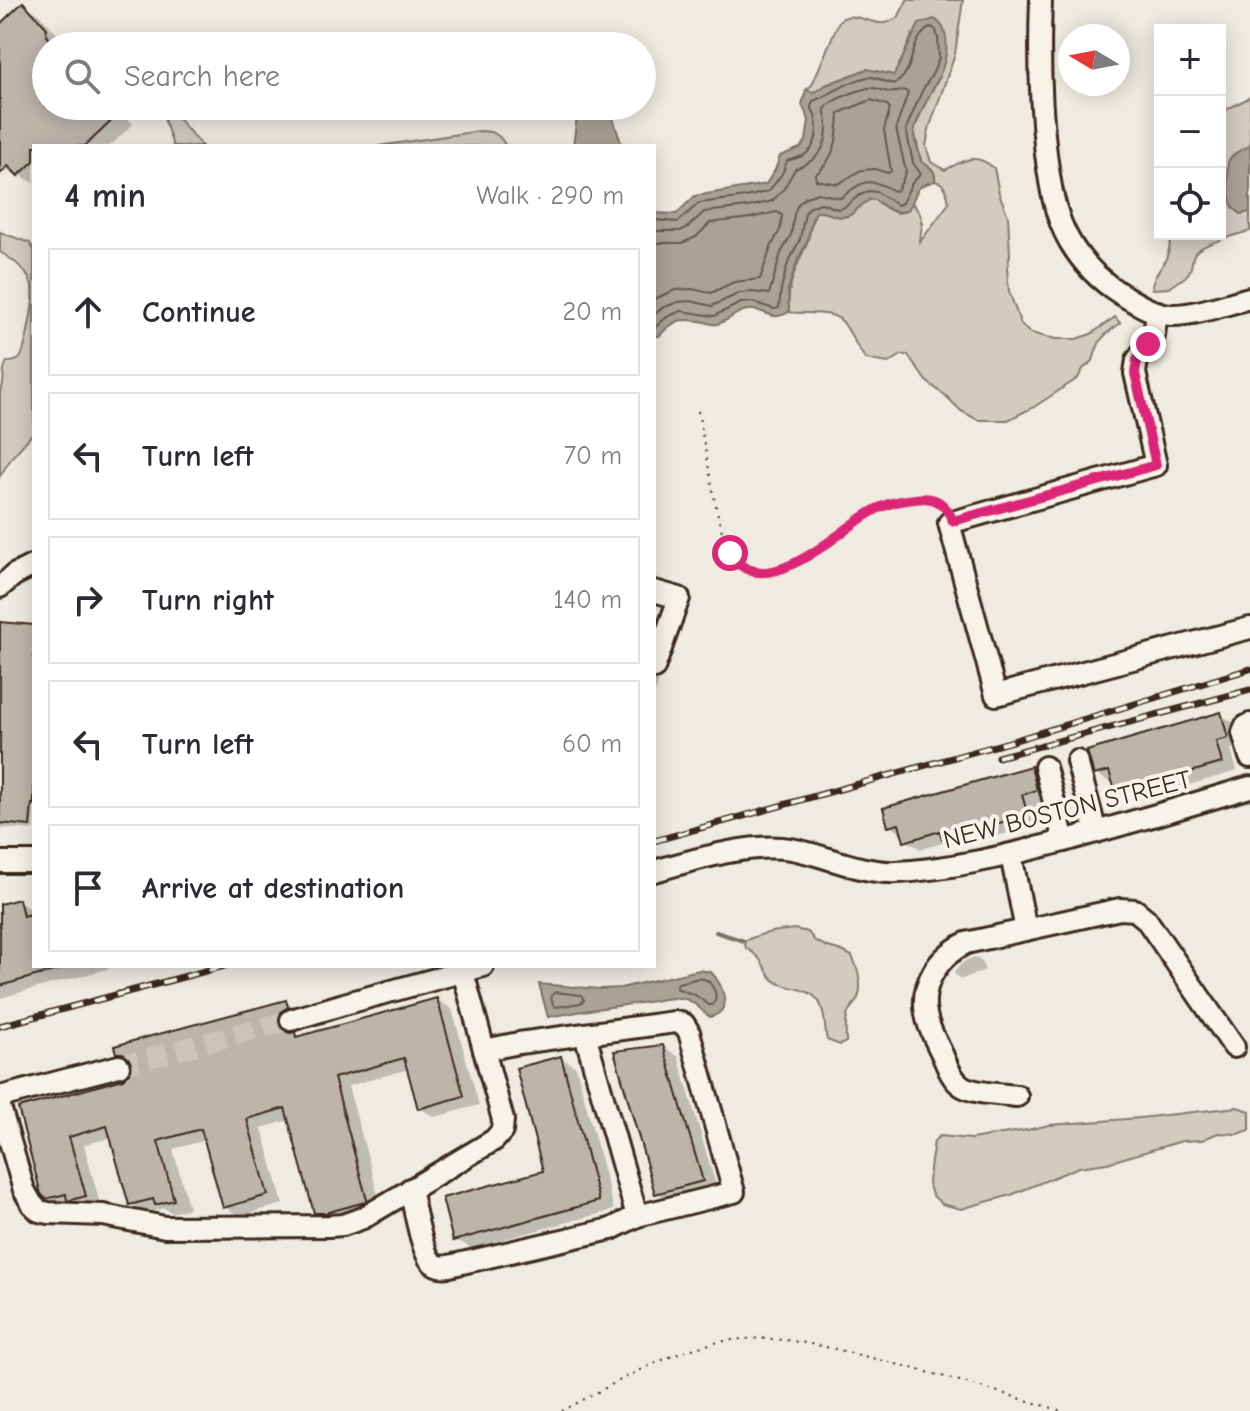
<!DOCTYPE html>
<html lang="en">
<head>
<meta charset="utf-8">
<style>
  body { margin:0; font-family:"Comic Neue",sans-serif; background:#f7f7f7; color:#2b2b33 }
  .controls { position:absolute; right:24px; top:24px; display:grid; overflow:hidden; border-radius:0px; box-shadow:0 4px 20px #0003 }
  .controls button { width:72px; height:72px; display:grid; place-items:center; padding:0; border:0; border-bottom:2px solid #e1e1e2; background:#fff; color:#2b2b33; font:40px sans-serif }
  .compass { position:absolute; left:1058px; top:24px; width:72px; height:72px; border-radius:50%; background:#fff; box-shadow:0 4px 20px #0003; rotate:280deg }
  .stop { position:absolute; width:24px; height:24px; margin:-18px; border:6px solid #db2777; border-radius:50%; background:#fff }
  .stop.end { background:#db2777; border-color:#fff; box-shadow:0 2px 8px #0008 }
  .list { margin:0; padding:0; list-style:none }
  h2 { display:flex; justify-content:space-between; align-items:center; height:104px; margin:0; padding:0 32px; font-size:34px }
  h2 small { font-size:26px; font-weight:400; color:#7c7c81 }
  .list li { display:grid; grid-template-columns:52px 1fr auto; gap:24px; align-items:center; box-sizing:border-box; height:128px; margin:0 16px 16px; padding:0 16px; border:2px solid #e1e1e2; border-radius:0px }
  .list b { display:block; font-size:30px; white-space:nowrap }
  .list em { font-size:26px; font-style:normal; color:#7c7c81 }
  .icon { flex:none; width:44px; height:44px; fill:none; stroke:currentColor; stroke-width:2; stroke-linecap:round; stroke-linejoin:round }
  .map { position:relative; flex:none; width:1250px; height:1411px; overflow:hidden }
  .search { position:absolute; background:#fff; box-shadow:0 4px 20px #0003; left:32px; top:32px; width:624px; height:88px; display:flex; align-items:center; gap:20px; box-sizing:border-box; padding:0 28px; border-radius:44px; color:#7c7c81; font-size:30px }
  .panel { position:absolute; background:#fff; box-shadow:0 4px 20px #0003; left:32px; top:144px; width:624px; height:824px; border-radius:0px }
  .map>svg:first-child { display:block }
</style>
</head>
<body>
<div class="map">
<svg width="1250" height="1411" viewBox="0 0 1250 1411">
  <rect width="100%" height="100%" fill="#efebe0"/>
  <filter id="ink" filterUnits="userSpaceOnUse"><feTurbulence type="fractalNoise" baseFrequency=".0125" numOctaves="2"/><feDisplacementMap in="SourceGraphic" scale="16" xChannelSelector="R" yChannelSelector="G"/><feConvolveMatrix kernelMatrix="1 2 1 2 8 2 1 2 1" color-interpolation-filters="sRGB"/></filter>
  <g filter="url(#ink)">
    <g fill="#d1cbc0" stroke="#867a6f" stroke-width="2">
      <path d="M 907,0 L 963,0 L 955,54 L 929,129 L 926,146 L 931,162 L 945,170 C 965,160 975,152 994,168 L 999,193 L 1008,216 L 1010,255 L 1007,268 L 1009,291 L 1021,325 L 1029,332 L 1038,335 L 1056,339 L 1076,339 L 1091,334 L 1115,317 L 1120,323 C 1102,337 1099,338 1093,361 L 1083,369 L 1078,378 L 1034,407 L 1008,420 L 978,420 L 961,411 L 946,396 L 926,381 L 908,355 L 902,355 L 888,363 L 866,359 C 857,348 853,337 845,325 C 835,308 806,315 789,312 C 786,285 797,267 807,243 C 811,233 810,221 816,212 C 827,210 837,220 848,215 C 855,212 861,203 869,199 L 873,199 C 888,208 899,223 912,203 C 927,219 921,224 920,242 L 949,203 L 946,189 L 941,183 L 935,181 C 936,169 930,168 921,161 L 914,130 L 929,94 L 940,77 L 912,35 L 898,70 L 894,76 L 867,69 L 826,85 L 817,91 L 812,92 L 806,90 L 812,85 L 839,21 C 852,9 869,25 885,23 C 890,22 894,19 898,18 Z"/>
      <path d="M 1250,97 L 1250,231 C 1239,234 1201,244 1195,253 C 1190,260 1194,270 1185,277 C 1180,281 1175,283 1170,288 L 1152,289 C 1152,275 1163,268 1167,256 C 1170,249 1170,241 1171,234 L 1220,234 L 1220,113 Z"/>
      <polygon points="160,106 168,107 202,146 173,146"/>
      <path d="M 479,131 C 494,131 499,134 506,146 L 378,146 Z"/>
      <path d="M 0,232 L 30,243 L 34,250 L 34,432 L 12,457 L 0,476 L 0,391 C 7,383 0,371 7,362 C 11,362 15,362 19,359 C 25,355 35,299 33,290 C 30,272 15,261 0,252 Z"/>
      <path d="M 794,929 L 808,932 L 815,941 L 828,947 L 842,951 L 852,956 C 858,969 864,986 857,1000 C 854,1005 849,1009 847,1016 C 845,1025 846,1033 846,1042 L 840,1045 L 827,1040 C 823,1021 827,998 805,991 C 795,987 785,988 775,981 C 769,977 768,972 764,966 C 760,958 753,952 746,948 L 744,941 C 761,933 776,931 794,929 Z"/>
      <polygon points="1237,1107 1250,1111 1250,1130 1237,1134 1218,1133 1202,1140 1182,1141 1107,1163 1079,1167 1011,1195 961,1209 942,1204 932,1195 928,1182 934,1141 940,1136 971,1139 1027,1130 1049,1125 1140,1118"/>
    </g>
    <g fill="#aaa296" stroke="#7e7266" stroke-width="2">
      <path d="M 934,19 C 942,23 945,29 946,38 C 950,69 929,91 918,119 C 917,123 914,126 914,131 C 913,139 919,152 921,161 C 930,168 936,169 935,181 C 910,188 920,192 908,210 C 894,216 885,206 873,199 C 862,201 859,210 850,215 C 838,221 827,210 816,212 L 812,219 L 807,242 L 798,259 L 788,290 L 789,312 C 771,322 769,311 753,310 C 740,308 729,321 717,324 C 714,325 708,323 705,322 C 681,318 676,318 659,336 L 654,336 L 654,213 L 676,214 L 695,196 L 766,184 L 775,170 L 780,156 L 800,148 L 806,141 L 809,120 L 802,105 L 806,90 L 812,92 L 817,91 L 826,85 L 867,69 L 894,75 L 919,24 Z"/>
      <polygon points="582,106 609,106 622,146 573,146 577,116"/>
      <path d="M 1250,146 L 1250,212 L 1241,214 C 1238,211 1234,210 1232,205 C 1229,200 1226,166 1229,160 C 1232,153 1243,149 1250,146 Z"/>
      <path d="M 699,970 L 711,972 C 723,985 734,1011 710,1017 C 701,1011 696,1002 685,999 C 673,996 659,1000 647,1002 C 614,1006 581,1011 548,1017 L 539,984 L 600,989 L 620,988 Z"/>
    </g>
    <g fill="#0003">
      <polygon points="23,5 39,14 62,39 61,46 46,46 46,106 117,106 133,124 110,146 34,146 34,183 22,176 20,178 0,165 0,26"/>
      <polygon points="654,615 674,626 657,673 658,684 654,695"/>
      <polygon points="34,627 34,830 0,828 0,643"/>
      <polygon points="1221,715 1236,724 1243,746 1231,749 1237,771 1133,801 1117,792 1115,782 1112,783 1096,774"/>
      <polygon points="1030,768 1046,777 1052,799 1037,803 1042,823 959,847 950,841 921,849 905,840 903,834 890,826"/>
      <polygon points="18,902 34,911 34,966 118,966 0,998 0,906"/>
      <polygon points="974,957 981,961 985,970 962,979 955,975 954,971 965,961"/>
      <polygon points="437,1000 452,1009 479,1105 435,1117 419,1108 409,1069 348,1086 382,1209 332,1221 316,1212 290,1120 262,1128 283,1204 240,1216 224,1207 206,1140 173,1149 189,1208 172,1213 164,1208 147,1213 131,1204 112,1137 84,1145 100,1204 85,1208 76,1203 63,1207 47,1197 20,1109 124,1081 133,1071 132,1060 118,1052 286,1002 301,1011 296,1020 293,1033 300,1038"/>
      <polygon points="663,1047 678,1056 717,1189 672,1202 656,1192"/>
      <polygon points="561,1058 576,1067 614,1210 471,1248 455,1239 546,1173"/>
    </g>
    <g fill="none" stroke-linecap="round" stroke-linejoin="round">
      <g stroke="#675a4e" stroke-width="2">
        <path d="M 871,100 L 887,105 L 890,108 L 884,130 L 891,171 L 888,173 L 875,169 L 861,170 L 838,184 L 816,180 L 815,175 C 836,158 838,137 839,113 Z"/>
        <path d="M 654,220 L 678,222 L 699,203 L 746,197 L 769,191 L 782,174 L 787,161 C 793,158 802,158 807,153 C 820,142 819,120 811,107 L 813,101 C 828,96 855,77 871,77 C 881,77 891,89 900,80 C 915,67 910,36 932,27 L 936,30 L 938,39 L 939,58 L 933,73 L 922,91 L 906,129 L 913,163 L 921,174 L 912,183 L 902,203 L 897,205 L 877,192 L 869,191 L 858,196 L 845,207 L 838,209 L 821,203 L 810,207 L 805,213 L 800,239 L 787,266 L 781,289 L 779,308 L 774,309 L 752,302 L 741,303 L 714,316 L 681,311 L 667,317 L 654,328"/>
        <path d="M 654,231 L 680,231 L 688,227 L 704,212 L 748,207 L 772,201 L 783,190 L 795,169 C 818,160 828,149 827,122 C 826,114 822,111 828,105 C 834,99 867,86 874,88 C 886,91 892,95 904,90 L 908,93 L 896,128 L 906,172 L 898,190 L 894,191 C 870,176 861,181 841,198 L 818,193 L 806,197 L 798,204 L 794,214 L 791,235 L 781,253 L 769,294 L 752,292 L 740,293 L 712,306 L 691,301 L 678,302 L 662,308 L 654,315"/>
        <polyline points="654,243 682,243 696,237 710,223 750,218 777,212 782,215 780,230 771,247 760,279 734,282 711,293 692,289 675,290 654,299"/>
        <path d="M 699,978 L 707,980 C 714,987 719,996 713,1005 L 709,1005 L 695,995 L 676,988 L 678,983 Z"/>
        <polygon points="555,992 581,995 584,1000 581,1003 556,1007 553,1005 551,997"/>
      </g>
      <polyline stroke="#7e7266" stroke-width="4" points="716,932 744,941"/>
    </g>
    <g fill="#bdb5aa" stroke="#3b2a1e" stroke-width="2">
      <polygon points="23,2 47,28 46,35 56,46 46,46 46,106 111,106 119,114 85,146 34,146 34,161 18,176 8,166 0,174 0,24"/>
      <polygon points="0,622 34,625 34,804 32,804 30,826 0,823"/>
      <polygon points="1221,712 1228,738 1216,741 1222,763 1116,793 1109,771 1094,775 1087,751"/>
      <polygon points="1031,766 1037,790 1022,795 1028,815 942,839 940,831 904,842 899,824 888,827 883,808"/>
      <polygon points="19,899 23,916 34,913 34,966 59,966 60,969 0,986 0,904"/>
      <polygon points="437,998 464,1096 418,1109 404,1058 334,1078 367,1200 365,1202 325,1213 314,1213 285,1108 247,1119 268,1195 223,1208 201,1129 158,1141 174,1200 155,1205 153,1199 129,1205 107,1126 69,1137 86,1196 67,1201 66,1194 46,1199 41,1194 18,1108 123,1079 131,1070 132,1064 128,1056 122,1053 116,1053 114,1046 286,1000 288,1007 281,1012 278,1023 283,1030 289,1033 295,1032 296,1037"/>
      <polygon points="663,1045 703,1181 655,1194 614,1051"/>
      <polygon points="561,1056 599,1201 453,1241 442,1198 543,1171 516,1068"/>
    </g>
    <g fill="none" stroke-linecap="round" stroke-linejoin="round">
      <polyline stroke="#cbc4b9" stroke-width="20" stroke-dasharray="20 10" stroke-linecap="butt" points="119,1066 291,1020"/>
      <defs>
        <g id="minor">
          <path d="M 1041,0 C 1039,51 1040,103 1046,154 C 1050,184 1054,215 1070,242 C 1083,264 1100,281 1121,294 C 1136,303 1154,315 1172,315 C 1198,315 1225,304 1250,298"/>
          <polyline points="1157,312 1154,335 1137,360 1135,373 1156,465 949,523 996,695 1250,628"/>
          <polyline points="0,587 14,575 34,565"/>
          <polyline points="654,591 679,598 654,668"/>
          <polyline points="1250,724 1245,727 1243,733 1250,757"/>
          <polyline points="1077,761 1096,832"/>
          <polyline points="1045,767 1064,841"/>
          <polyline points="1011,855 1026,930"/>
          <polyline points="0,862 34,862"/>
          <path d="M 654,871 C 694,860 750,842 791,849 C 826,855 861,874 897,872 C 955,869 1008,855 1064,841 C 1126,824 1188,806 1250,787"/>
          <polyline points="291,1020 344,1004 483,966"/>
          <polyline points="585,1034 675,1022 684,1024 689,1032 734,1192 637,1216"/>
          <path d="M 1017,1096 C 1002,1094 975,1094 962,1086 C 951,1079 947,1065 942,1054 C 936,1041 928,1028 926,1014 C 920,983 939,956 966,943 L 1120,909 L 1135,910 L 1146,919 L 1234,1047"/>
          <polyline points="0,1097 119,1066"/>
          <polyline points="0,1107 24,1190 32,1204 39,1211 49,1213 103,1215 165,1227 329,1226 343,1225 363,1218 494,1140 502,1131 503,1120 463,972"/>
          <path d="M 410,1189 C 414,1205 421,1250 431,1261 C 436,1267 442,1267 449,1266 L 611,1229 L 637,1216 L 585,1034 L 519,1043 L 484,1050"/>
        </g>
      </defs>
      <use href="#minor" stroke="#3b2a1e" stroke-width="26"/>
      <g stroke="#3b2a1e" stroke-width="2" stroke-dasharray="2 6" stroke-linecap="butt">
        <path d="M 698,411 C 703,440 709,468 714,496 C 718,515 722,539 732,555 C 762,604 835,535 864,516 C 879,507 894,502 911,499 C 923,497 936,497 945,506"/>
        <path d="M 562,1411 C 608,1387 656,1358 706,1345 C 766,1329 822,1346 880,1360 C 942,1375 1002,1393 1062,1411"/>
      </g>
      <use href="#minor" stroke="#f7f3e8" stroke-width="20"/>
      <defs>
        <g id="rail">
          <polyline points="998,757 1250,690"/>
          <polyline points="654,841 1009,742 1250,669"/>
          <polyline points="0,1026 224,966"/>
        </g>
      </defs>
      <use href="#rail" stroke="#3b2a1e" stroke-width="7"/>
      <use href="#rail" stroke="#f7f3e8" stroke-width="4" stroke-dasharray="12" stroke-linecap="butt"/>
    </g>
  </g>
  <g fill="none" stroke-linecap="round" stroke-linejoin="round" filter="url(#ink)">
    <path stroke="#db2777" stroke-width="10" d="M 730,553 C 763,606 835,534 868,514 C 882,505 899,500 915,499 C 936,496 945,503 953,521 L 1156,465 L 1135,373 L 1137,360 L 1148,344"/>
  </g>
  <g text-anchor="middle" stroke-width="8" stroke-linejoin="round" paint-order="stroke">
    <g font-size="26" fill="#3b2a1e" stroke="#f7f3e8">
      <text transform="translate(1067 809) rotate(-14)" y="9">NEW BOSTON STREET</text>
    </g>
  </g>
</svg>
<div class="controls">
<button>+</button>
<button>−</button>
<button><svg class="icon" aria-label="locate" viewBox="0 0 24 24"><circle cx="12" cy="12" r="6"/><path d="M12 2v4M12 18v4M2 12h4M18 12h4"/></svg></button>
</div>
<svg class="compass" viewBox="-18 -18 36 36"><path d="M0-13l5 13h-10z" fill="#e53935"/><path d="M0 13l5-13h-10z" fill="#7c7c81"/></svg>
<div class="stop" style="left:730px;top:553px"></div>
<div class="stop end" style="left:1148px;top:344px"></div>
<div class="search"><svg class="icon" aria-label="search" viewBox="0 0 24 24"><circle cx="10" cy="10" r="6"/><path d="M15 15l6 6"/></svg>Search here</div>
<section class="panel">
<h2>4 min<small>Walk · 290 m</small></h2>
<ul class="list">
<li><svg class="icon" aria-label="ahead" viewBox="0 0 24 24"><path d="M12 20V5M6 11l6-6 6 6"/></svg><div><b>Continue</b></div><em>20 m</em></li>
<li><svg class="icon" aria-label="left" viewBox="0 0 24 24"><path d="M17 20v-9H6M10 6l-5 5 5 5"/></svg><div><b>Turn left</b></div><em>70 m</em></li>
<li><svg class="icon" aria-label="right" viewBox="0 0 24 24"><path d="M7 20v-9h11M14 6l5 5-5 5"/></svg><div><b>Turn right</b></div><em>140 m</em></li>
<li><svg class="icon" aria-label="left" viewBox="0 0 24 24"><path d="M17 20v-9H6M10 6l-5 5 5 5"/></svg><div><b>Turn left</b></div><em>60 m</em></li>
<li><svg class="icon" aria-label="arrive" viewBox="0 0 24 24"><path d="M6 21V4h12l-3 4 3 4H6"/></svg><div><b>Arrive at destination</b></div></li>
</ul>
</section>
</div>
</body>
</html>
